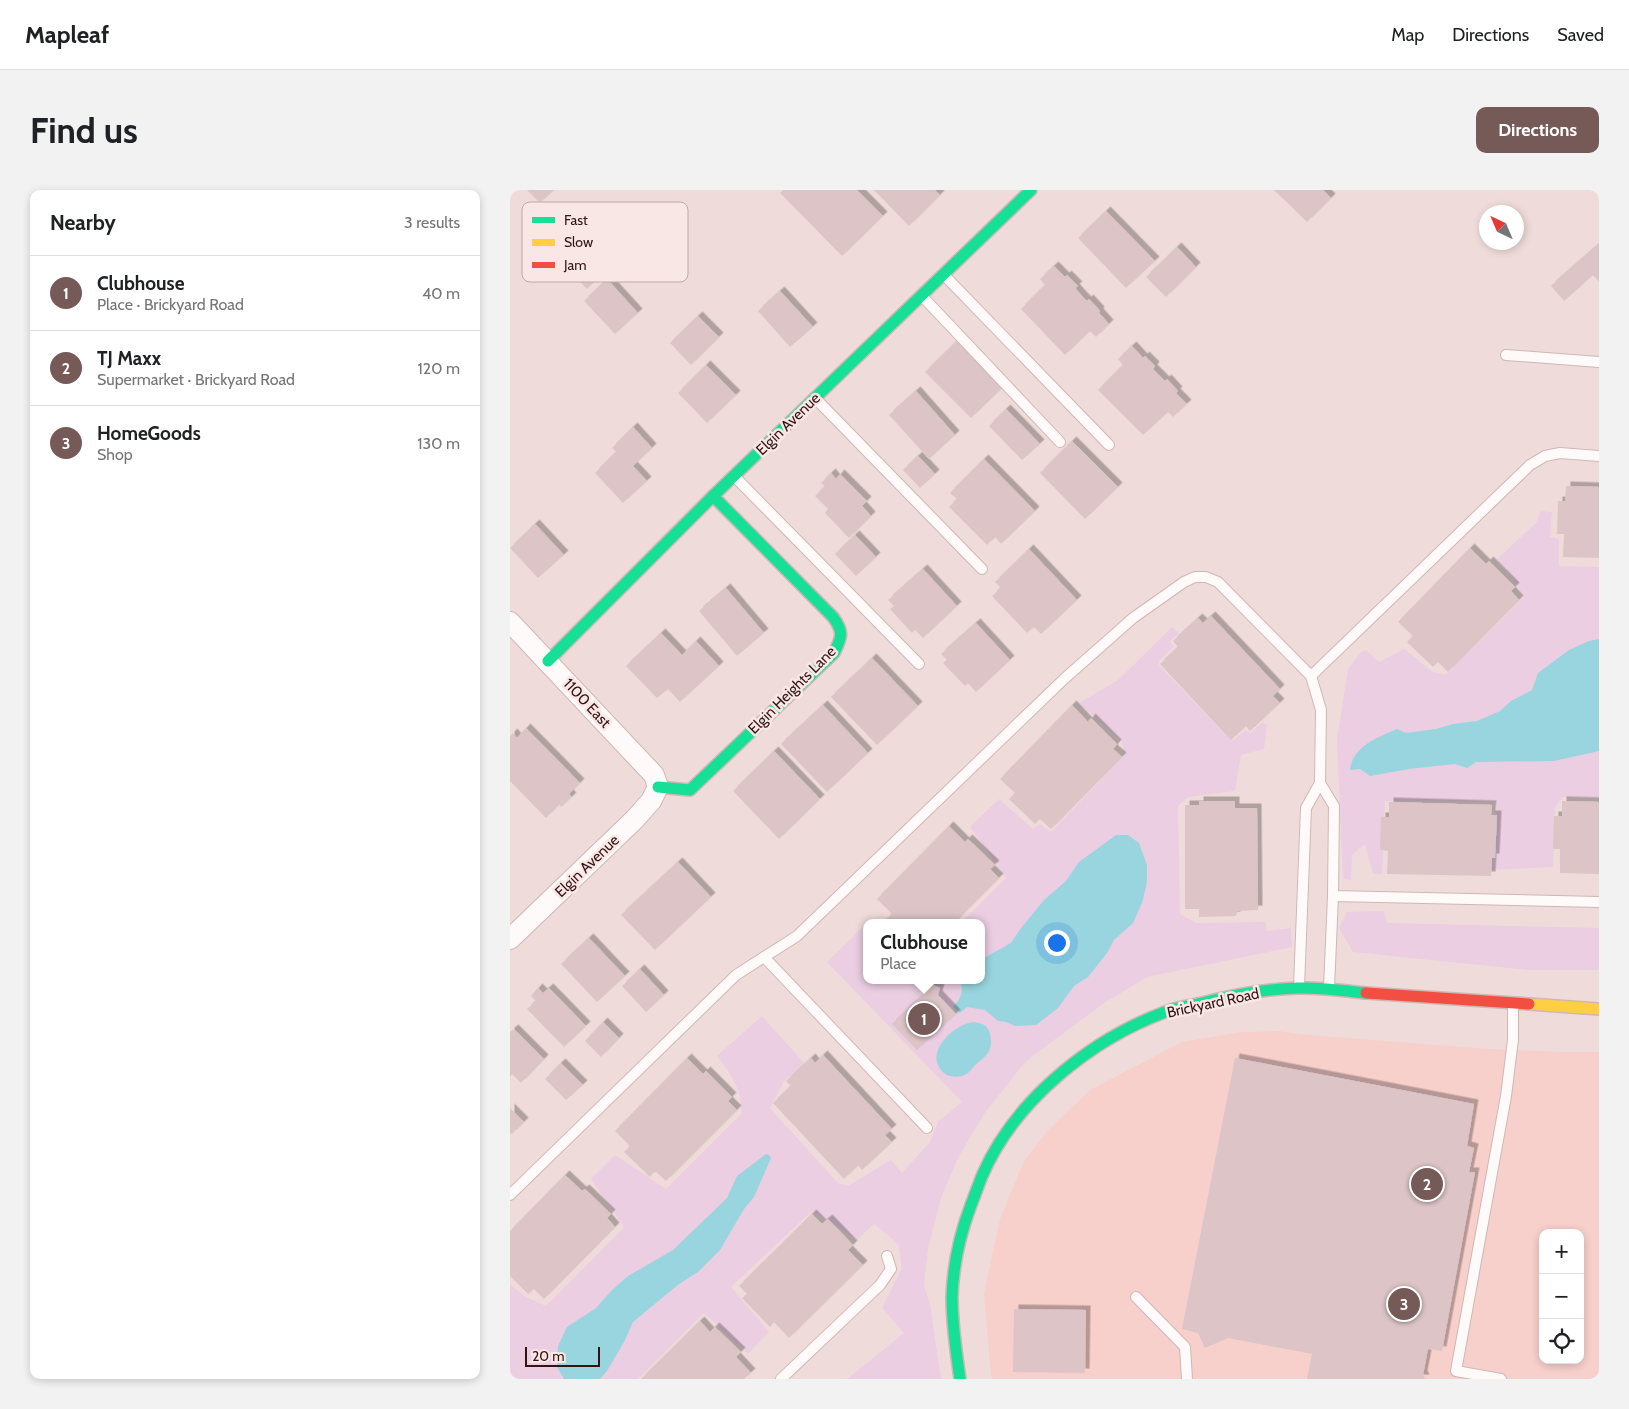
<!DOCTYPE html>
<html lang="en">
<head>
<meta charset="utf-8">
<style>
  body { margin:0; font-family:Cabin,sans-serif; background:#f2f2f2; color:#202124 }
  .controls { position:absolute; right:15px; bottom:15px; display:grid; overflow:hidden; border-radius:10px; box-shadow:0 2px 8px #0003 }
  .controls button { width:45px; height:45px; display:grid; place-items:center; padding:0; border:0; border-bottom:1px solid #e0e0e0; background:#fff; color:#202124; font:25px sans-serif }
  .compass { position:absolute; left:969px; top:15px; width:45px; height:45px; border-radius:50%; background:#fff; box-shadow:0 2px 8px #0003; rotate:316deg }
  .scale { position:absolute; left:15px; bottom:12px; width:75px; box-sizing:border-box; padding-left:5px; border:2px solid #331412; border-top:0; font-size:14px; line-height:18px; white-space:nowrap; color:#331412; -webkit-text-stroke:4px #f9e7e5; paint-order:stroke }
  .you { position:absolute; left:546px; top:752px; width:18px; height:18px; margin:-12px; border:4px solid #fff; border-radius:50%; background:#1a73e8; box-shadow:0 0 0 8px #1a73e833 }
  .badge { display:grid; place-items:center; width:32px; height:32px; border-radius:50%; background:#755a58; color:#fff; font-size:16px; font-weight:700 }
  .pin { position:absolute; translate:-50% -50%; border:2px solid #fff; box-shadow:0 1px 5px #0006 }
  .popup { position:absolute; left:353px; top:729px; width:122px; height:65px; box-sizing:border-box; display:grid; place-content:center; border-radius:10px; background:#fff; filter:drop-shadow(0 1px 4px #0005); font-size:16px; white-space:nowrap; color:#757577 }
  .popup b { font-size:19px; color:#202124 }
  .popup::after { content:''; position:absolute; left:50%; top:100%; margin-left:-10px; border:10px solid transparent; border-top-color:#fff }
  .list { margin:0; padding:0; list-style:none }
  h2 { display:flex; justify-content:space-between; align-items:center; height:65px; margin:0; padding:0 20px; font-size:21px }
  h2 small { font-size:16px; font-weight:400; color:#757577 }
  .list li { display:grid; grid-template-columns:32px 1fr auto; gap:15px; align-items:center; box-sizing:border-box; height:75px; padding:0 20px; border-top:1px solid #e0e0e0 }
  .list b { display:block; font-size:19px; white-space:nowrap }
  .list p { margin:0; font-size:16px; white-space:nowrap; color:#757577 }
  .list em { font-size:16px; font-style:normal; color:#757577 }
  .icon { flex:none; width:28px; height:28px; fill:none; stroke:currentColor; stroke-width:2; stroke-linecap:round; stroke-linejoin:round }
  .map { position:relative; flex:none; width:1089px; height:1189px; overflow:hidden; border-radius:10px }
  header { display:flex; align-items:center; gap:30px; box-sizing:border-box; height:70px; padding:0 25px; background:#fff; border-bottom:1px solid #e0e0e0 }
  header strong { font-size:24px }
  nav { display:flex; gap:28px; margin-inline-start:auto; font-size:18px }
  .intro { display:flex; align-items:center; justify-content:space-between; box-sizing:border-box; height:120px; padding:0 30px }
  h1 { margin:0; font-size:35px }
  .button { padding:12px 22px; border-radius:10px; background:#755a58; color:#fff; font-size:18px; font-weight:700 }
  main { display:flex; gap:30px; padding:0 30px }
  aside { flex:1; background:#fff; border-radius:10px; box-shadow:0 2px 8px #0003 }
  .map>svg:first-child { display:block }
</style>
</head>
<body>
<header>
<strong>Mapleaf</strong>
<nav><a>Map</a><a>Directions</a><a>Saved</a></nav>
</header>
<div class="intro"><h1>Find us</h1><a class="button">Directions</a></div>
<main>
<aside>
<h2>Nearby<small>3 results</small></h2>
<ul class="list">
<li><span class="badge">1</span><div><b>Clubhouse</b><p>Place · Brickyard Road</p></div><em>40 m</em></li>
<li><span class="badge">2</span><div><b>TJ Maxx</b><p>Supermarket · Brickyard Road</p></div><em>120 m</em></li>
<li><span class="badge">3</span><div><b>HomeGoods</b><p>Shop</p></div><em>130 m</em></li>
</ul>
</aside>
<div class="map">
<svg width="1089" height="1189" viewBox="0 0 1089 1189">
  <defs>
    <filter id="shadow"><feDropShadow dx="4.5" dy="-4.5" stdDeviation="0" flood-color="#0004"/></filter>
  </defs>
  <rect width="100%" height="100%" fill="#efdcda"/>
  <path fill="#f7cfcb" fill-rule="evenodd" d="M 768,841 L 799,845 L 978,859 L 1052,862 L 1089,862 L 1089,1189 L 483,1189 L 481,1185 L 474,1104 L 490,1029 L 514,971 L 538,940 L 580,900 L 672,852 L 731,842 ZM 1033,1043 L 1070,1043 L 1070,1170 L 1033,1170 Z"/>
  <g fill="#ebcee2">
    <polygon points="1031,321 1042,322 1040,347 1049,349 1049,376 1089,377 1089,608 1053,607 1045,617 1043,677 981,680 987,612 875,611 872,684 863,684 855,654 842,665 841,690 833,689 827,550 838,479 851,462 856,460 869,472 894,459 923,482 936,485 1014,407 1002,387 987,369 1026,333"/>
    <path d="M 662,437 L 669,443 L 660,452 L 664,456 L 649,471 L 649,475 L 722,551 L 736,540 L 740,543 L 753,532 L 757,535 L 754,559 L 731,565 L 725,601 L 678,607 L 668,616 L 670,724 L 686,733 L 755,732 L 757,741 L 781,738 L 782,757 L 637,787 L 594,813 L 516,871 L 474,924 L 448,968 L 431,1008 L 418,1059 L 414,1095 L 420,1114 L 431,1189 L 337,1189 L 394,1143 L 372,1118 L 392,1078 L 389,1056 L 377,1044 L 364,1034 L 347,1050 L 313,1027 L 302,1021 L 221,1097 L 259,1142 L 238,1164 L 194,1123 L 128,1189 L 0,1189 L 0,1094 L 14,1106 L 36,1116 L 114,1037 L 81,989 L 105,965 L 156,999 L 231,924 C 233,901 221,884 207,866 L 252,826 L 294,873 L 274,891 L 260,918 L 328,993 L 338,996 L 381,970 L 392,983 L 420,952 L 428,932 L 452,912 L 317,772 L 356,734 L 356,790 L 472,790 L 472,733 L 451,733 L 496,688 C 484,671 473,653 460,637 L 489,609 L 523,639 L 530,634 L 541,642 L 614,566 L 612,552 L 569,513 L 608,490 Z"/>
    <polygon points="873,721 878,733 1089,738 1089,780 1018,780 843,762 829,738 837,722"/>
  </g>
  <g fill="#98d5de">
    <path d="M 1089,449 L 1089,561 L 1044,571 L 966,572 L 957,578 L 945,574 L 899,579 L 860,586 L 850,579 L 840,580 C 843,556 867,548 887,539 L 896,543 L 926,539 L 943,534 L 967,531 L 990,521 L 1001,511 L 1022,500 L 1028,483 L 1059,460 L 1079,451 Z"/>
    <path d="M 606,645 L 618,645 L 629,653 L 637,675 L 637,692 L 632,713 L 623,733 L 604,750 L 597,763 L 578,787 L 564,796 L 548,818 L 526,835 L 505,836 L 496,832 L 488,831 L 475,820 L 457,817 L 450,823 L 443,817 C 451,808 454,802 450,790 L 472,790 L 472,769 L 501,753 L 511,738 L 534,710 L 556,691 L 569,672 Z"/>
    <path d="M 463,832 C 467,833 472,833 474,835 C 482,840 483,856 478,863 C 474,868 468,872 464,876 C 462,879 459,883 456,884 C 450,888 443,887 437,885 C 433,883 431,880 429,877 C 418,858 446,834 463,832 Z"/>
    <polygon points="256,964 259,965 261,968 244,1007 234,1019 210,1060 188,1082 169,1094 123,1132 114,1152 97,1181 90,1189 54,1189 47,1177 48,1156 57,1137 86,1118 102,1100 118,1086 163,1060 217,1008 227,986"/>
  </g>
  <g fill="#ddc4c6" filter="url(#shadow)">
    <polygon points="17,0 44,0 30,13"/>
    <polygon points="273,0 347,0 373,26 332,66 270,3"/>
    <polygon points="364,0 425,0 430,5 399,36"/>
    <polygon points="764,0 813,0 821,8 797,32"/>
    <polygon points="54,21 105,72 77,99 27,48"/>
    <polygon points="596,21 645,71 616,98 568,48"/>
    <polygon points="1089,54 1089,92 1083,85 1054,111 1041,96"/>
    <polygon points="667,57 686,77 656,107 636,87"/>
    <polygon points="544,76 555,87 557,85 568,96 565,98 572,106 577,111 579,109 590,121 589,123 599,134 586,147 580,141 555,165 511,119 535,95 530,89"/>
    <polygon points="97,89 128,123 105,144 74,111"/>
    <polygon points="270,101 303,137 280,157 248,121"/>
    <polygon points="188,126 209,147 181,175 160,153"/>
    <polygon points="448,150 493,197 461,228 415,182"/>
    <polygon points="622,156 633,168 635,166 645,176 643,179 655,191 657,189 668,201 666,203 677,214 663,227 658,222 633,245 588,200 613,175 608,169"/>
    <polygon points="196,175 226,205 197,233 168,203"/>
    <polygon points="406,201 445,245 419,269 379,225"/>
    <polygon points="496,219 530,254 512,270 479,236"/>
    <polygon points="123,237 142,258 123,276 137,291 113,313 85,283 106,262 102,258"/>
    <polygon points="562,251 608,297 575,329 530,283"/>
    <polygon points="408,266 425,284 410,298 393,280"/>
    <polygon points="474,269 525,321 491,354 485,347 477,355 439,317 447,309 440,303"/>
    <polygon points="321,283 326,289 330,284 357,311 352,316 361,326 339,348 315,323 318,319 305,306 315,296 311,293"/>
    <polygon points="1056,296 1089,297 1089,368 1053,367 1054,344 1047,344 1048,311 1055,311"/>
    <polygon points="25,334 54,365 28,388 0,358"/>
    <polygon points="345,345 366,367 346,386 325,364"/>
    <polygon points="960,358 976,374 979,371 1005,397 1001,401 1009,410 938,482 928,472 923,477 897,452 903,446 888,432"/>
    <polygon points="519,359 567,410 531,444 524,437 517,443 482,406 491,398 485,392"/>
    <polygon points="413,379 447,416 413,448 405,440 402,443 380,419 384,416 378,410"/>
    <polygon points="216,398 254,443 227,466 189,421"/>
    <polygon points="701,426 770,499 763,506 770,513 740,541 736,536 721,550 650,474 668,457 663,451 688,428 693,433"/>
    <polygon points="466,433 500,470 466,502 458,493 455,496 433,473 437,470 431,464"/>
    <polygon points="151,443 172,465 186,451 209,476 170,512 158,499 147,508 116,476"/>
    <polygon points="362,468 408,516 367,555 321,507"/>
    <polygon points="313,515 358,563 317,602 271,554"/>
    <polygon points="562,515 578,532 581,528 607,554 603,559 612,567 541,639 530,629 525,634 499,609 505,603 490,589"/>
    <polygon points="16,538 70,593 59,604 62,607 51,617 49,614 36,628 0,591 0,546 3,543 7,548"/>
    <polygon points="264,561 310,609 269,649 223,601"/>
    <polygon points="689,611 725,611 725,618 747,618 748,720 727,721 726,726 689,727 689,719 675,719 675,615 689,615"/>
    <polygon points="1052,611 1089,612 1089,684 1050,683 1050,659 1043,659 1044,626 1052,626"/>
    <polygon points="879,612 982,615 981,625 987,625 985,668 982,668 981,686 877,684 878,661 870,660 871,627 879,627"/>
    <polygon points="439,636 455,652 458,649 485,675 480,679 489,688 444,733 380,733 376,729 382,724 367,709"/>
    <polygon points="168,672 201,707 145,760 111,725"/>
    <polygon points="79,748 115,786 87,812 51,774"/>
    <polygon points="130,779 154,805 136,822 112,796"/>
    <polygon points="423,795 430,798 428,805 446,824 407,860 382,834"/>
    <polygon points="28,798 33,803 39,798 76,836 54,857 17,819 26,811 21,806"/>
    <polygon points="93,832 109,848 91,867 75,851"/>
    <polygon points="4,839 34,869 11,893 2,884 0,887 0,842"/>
    <polygon points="313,865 382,939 375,945 382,952 352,980 348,975 334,989 263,913 281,896 276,891 301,868 305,873"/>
    <polygon points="177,868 193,884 196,881 222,907 218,911 227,920 156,991 145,981 140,987 114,962 120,956 105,941"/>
    <polygon points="725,868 964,914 957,956 964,958 959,982 965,982 932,1161 918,1159 913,1185 915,1189 797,1189 802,1164 718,1148 695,1158 688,1143 672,1139"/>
    <polygon points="51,873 73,895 56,910 35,889"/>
    <polygon points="0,918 14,932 2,944 0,943"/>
    <polygon points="55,985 72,1001 75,999 101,1024 97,1028 105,1037 34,1109 24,1099 18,1104 0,1086 0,1041"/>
    <polygon points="302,1024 312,1034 318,1029 343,1055 338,1060 353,1075 279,1148 264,1132 260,1137 232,1108 237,1104 229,1096"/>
    <polygon points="504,1119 576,1120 575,1183 503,1182"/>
    <polygon points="190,1131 200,1142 205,1137 231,1162 226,1167 241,1183 234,1189 131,1189"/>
  </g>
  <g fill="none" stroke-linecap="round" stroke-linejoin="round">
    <defs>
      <g id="lane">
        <polyline points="434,85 599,255"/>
        <polyline points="412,106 550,252"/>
        <polyline points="996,165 1089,172"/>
        <polyline points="306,209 472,379"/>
        <polyline points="225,287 409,474"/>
        <polyline points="801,486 1020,275 1035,266 1050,263 1089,266"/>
        <polyline points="810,593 824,616 823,706 819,798"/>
        <polyline points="823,706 1089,712"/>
        <polyline points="254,767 417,938"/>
        <polyline points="0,1005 226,785 287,746 554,489 623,428 674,392 685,387 696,387 708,392 801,486 811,520 810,593 796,618 789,797"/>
        <polyline points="626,1107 675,1157 677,1189"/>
        <polyline points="271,1189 370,1095 381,1079 377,1066"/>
        <polyline points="991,1189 946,1181 996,906 1003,850 1003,814"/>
      </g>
      <polyline id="street" points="0,432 144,585 148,597 141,611 124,630 0,749"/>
      <g id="fast">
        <polyline points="38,471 203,306 521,0"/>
        <path d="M 148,597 L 180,600 L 324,463 C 332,447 334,442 323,427 L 203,306"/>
        <path d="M 450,1189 C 446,1162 442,1134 442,1107 C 443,1075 450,1044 461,1015 C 465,1005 468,996 472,986 C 504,911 580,850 655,822 C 666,817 680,816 692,813 C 723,805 755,799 788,798 C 811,797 834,801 856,803"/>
      </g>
      <polyline id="slow" points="1019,814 1089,819"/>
      <polyline id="jam" points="856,803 1019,814"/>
    </defs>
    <use href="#lane" stroke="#cfb7b4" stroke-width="12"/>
    <use href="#street" stroke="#cfb7b4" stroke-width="22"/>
    <use href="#fast" stroke="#cfb7b4" stroke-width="14"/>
    <use href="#slow" stroke="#cfb7b4" stroke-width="14"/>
    <use href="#jam" stroke="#cfb7b4" stroke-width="14"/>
    <use href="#lane" stroke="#fdfaf9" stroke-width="10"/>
    <use href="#street" stroke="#fdfaf9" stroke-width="20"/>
    <use href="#fast" stroke="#16e098" stroke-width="11"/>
    <use href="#slow" stroke="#ffcf43" stroke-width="11"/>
    <use href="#jam" stroke="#f24e42" stroke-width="11"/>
  </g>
  <g text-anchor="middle" stroke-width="5" stroke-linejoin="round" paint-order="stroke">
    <g font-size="15" fill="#331412" stroke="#f9e7e5">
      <text transform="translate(278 234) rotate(-44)" y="5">Elgin Avenue</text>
      <text transform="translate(282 500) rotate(-45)" y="5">Elgin Heights Lane</text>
      <text transform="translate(77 513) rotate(47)" y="5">1100 East</text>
      <text transform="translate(77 676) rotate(-44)" y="5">Elgin Avenue</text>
      <text transform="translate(703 813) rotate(-12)" y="5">Brickyard Road</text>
    </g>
  </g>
  <rect x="12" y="12" width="166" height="80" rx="8" fill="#f9e7e5" stroke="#bea8a6" stroke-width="1"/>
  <rect x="22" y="27" width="23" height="6" fill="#16e098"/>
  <rect x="22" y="49" width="23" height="7" fill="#ffcf43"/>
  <rect x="22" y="72" width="23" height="6" fill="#f24e42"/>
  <g font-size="14" fill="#331412">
    <text x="54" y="35">Fast</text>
    <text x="54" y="57">Slow</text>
    <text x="54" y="80">Jam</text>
  </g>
</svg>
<div class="controls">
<button>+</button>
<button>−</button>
<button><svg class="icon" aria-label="locate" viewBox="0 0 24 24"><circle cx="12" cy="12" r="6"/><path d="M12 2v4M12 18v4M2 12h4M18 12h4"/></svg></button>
</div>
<svg class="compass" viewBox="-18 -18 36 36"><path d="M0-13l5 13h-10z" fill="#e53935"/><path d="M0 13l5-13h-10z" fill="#757577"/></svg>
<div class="scale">20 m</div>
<div class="you"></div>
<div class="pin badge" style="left:414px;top:829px">1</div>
<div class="popup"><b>Clubhouse</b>Place</div>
<div class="pin badge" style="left:917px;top:994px">2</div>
<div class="pin badge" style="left:894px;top:1114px">3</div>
</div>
</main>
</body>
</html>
